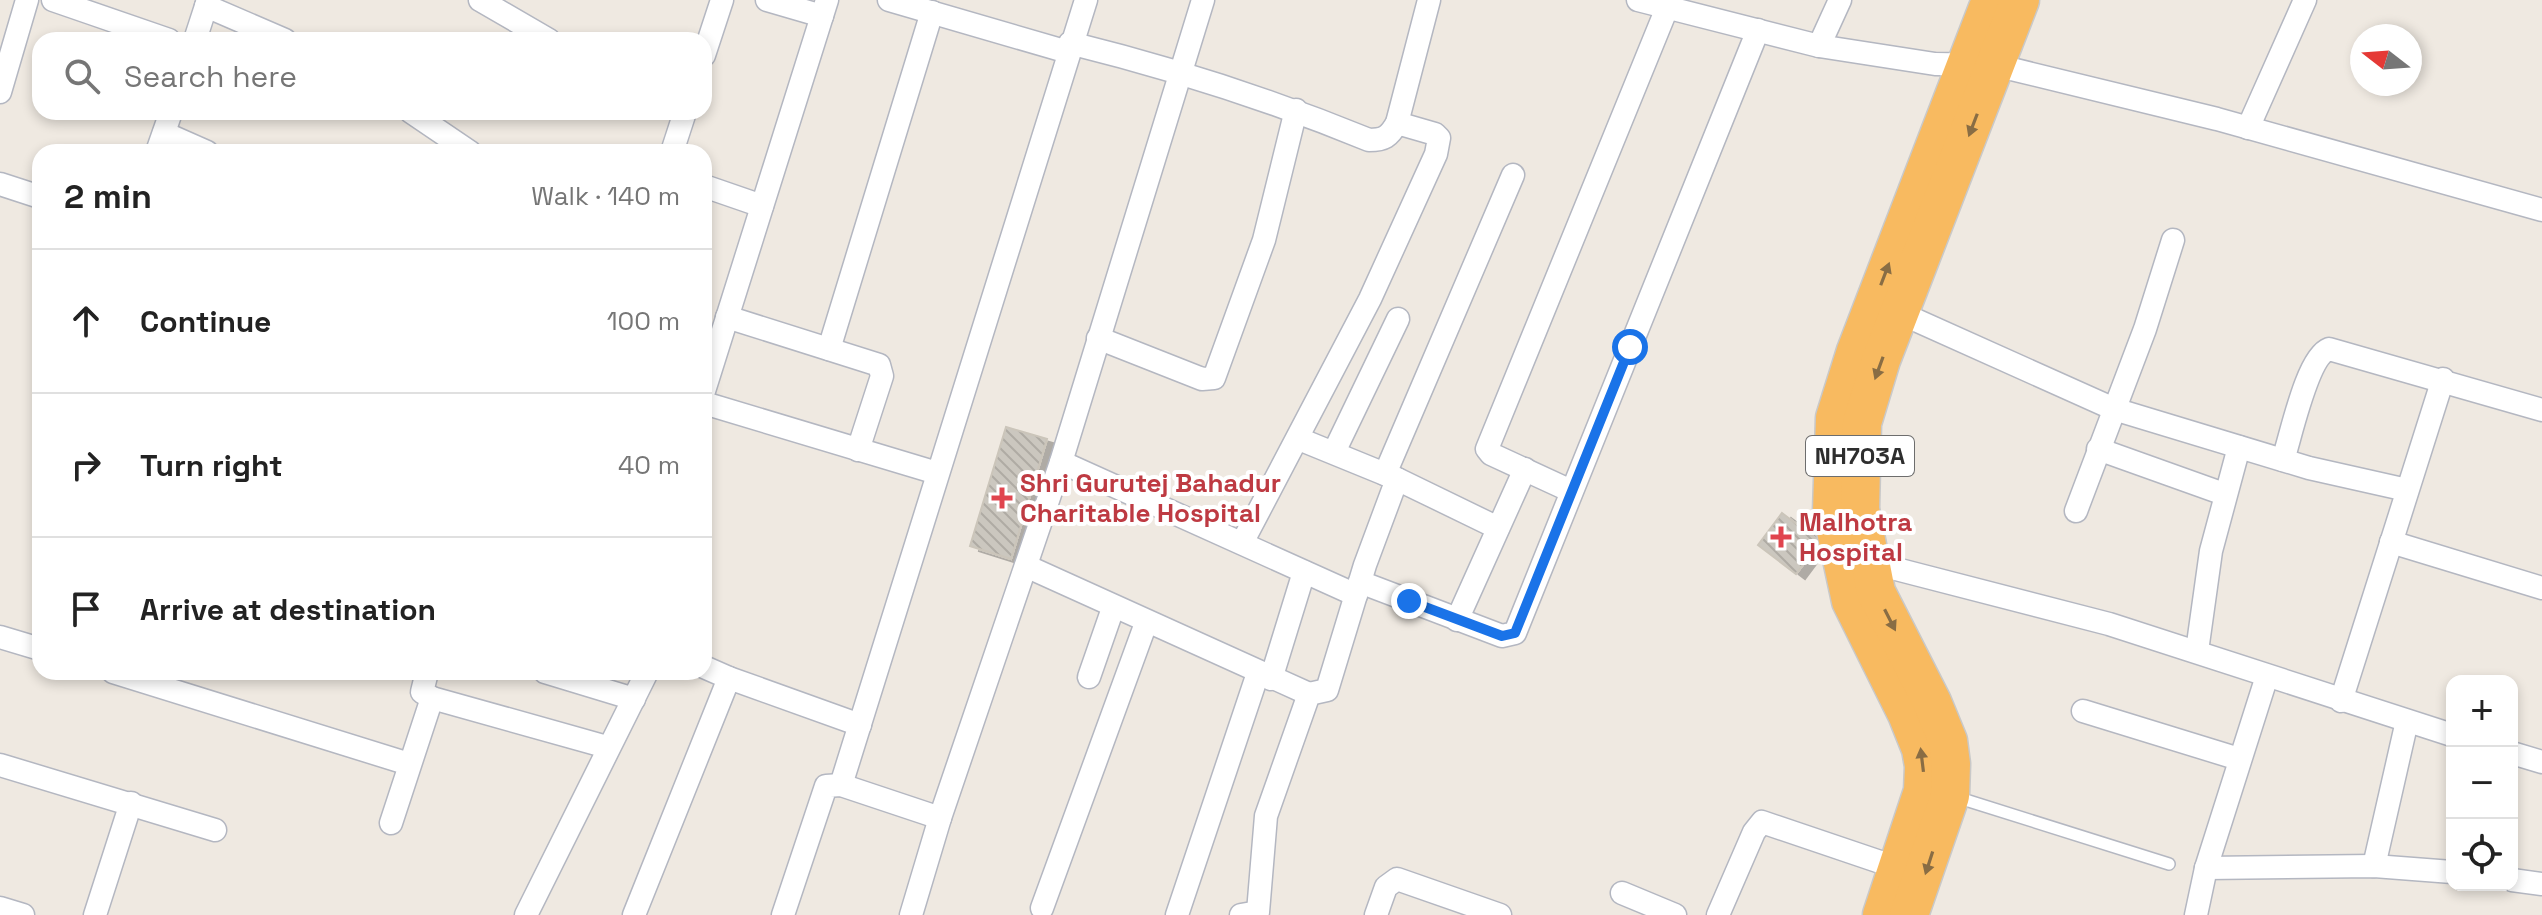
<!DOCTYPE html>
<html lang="en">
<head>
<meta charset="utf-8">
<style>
  body { margin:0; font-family:"Space Grotesk",sans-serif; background:#f6f6f6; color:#222 }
  .controls { position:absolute; right:24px; bottom:24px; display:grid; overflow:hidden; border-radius:16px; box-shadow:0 4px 12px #0003 }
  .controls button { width:72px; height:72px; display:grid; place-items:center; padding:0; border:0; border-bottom:2px solid #e0e0e0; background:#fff; color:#222; font:40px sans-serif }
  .compass { position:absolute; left:2350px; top:24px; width:72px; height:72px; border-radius:50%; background:#fff; box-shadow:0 4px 12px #0003; rotate:287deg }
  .stop { position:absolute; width:24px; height:24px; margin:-18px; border:6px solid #1a73e8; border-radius:50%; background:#fff }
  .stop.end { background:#1a73e8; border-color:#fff; box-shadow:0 2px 8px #0008 }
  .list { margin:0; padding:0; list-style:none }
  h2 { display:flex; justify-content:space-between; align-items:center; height:104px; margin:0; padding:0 32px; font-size:34px }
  h2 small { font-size:26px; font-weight:400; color:#767676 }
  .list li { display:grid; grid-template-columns:52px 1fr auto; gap:24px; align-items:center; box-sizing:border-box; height:144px; padding:0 32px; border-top:2px solid #e0e0e0 }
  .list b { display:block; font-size:30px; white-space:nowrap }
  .list em { font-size:26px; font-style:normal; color:#767676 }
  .icon { flex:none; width:44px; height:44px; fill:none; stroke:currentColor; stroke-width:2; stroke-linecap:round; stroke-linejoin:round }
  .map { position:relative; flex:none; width:2542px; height:915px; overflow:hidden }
  .search { position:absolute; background:#fff; box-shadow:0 4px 12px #0003; left:32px; top:32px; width:680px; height:88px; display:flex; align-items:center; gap:20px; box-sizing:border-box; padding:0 28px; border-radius:24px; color:#767676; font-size:30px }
  .panel { position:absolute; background:#fff; box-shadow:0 4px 12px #0003; left:32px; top:144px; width:680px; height:536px; border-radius:24px }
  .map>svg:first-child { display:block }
</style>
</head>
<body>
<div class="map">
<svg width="2542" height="915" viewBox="0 0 2542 915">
  <defs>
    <pattern id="building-back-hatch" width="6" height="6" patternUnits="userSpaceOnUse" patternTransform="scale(2)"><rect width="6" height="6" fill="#cbc7bf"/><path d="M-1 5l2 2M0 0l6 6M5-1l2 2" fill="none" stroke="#afaba4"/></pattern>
    <filter id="shadow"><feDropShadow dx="9" dy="5" stdDeviation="0" flood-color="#0004"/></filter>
  </defs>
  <rect width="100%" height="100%" fill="#efe9e1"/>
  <g fill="url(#building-back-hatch)" stroke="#cbc5ba" stroke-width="2" filter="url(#shadow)">
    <polygon points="1006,427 1047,439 1011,559 970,546"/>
    <polygon points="1782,513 1820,542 1796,574 1758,545"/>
  </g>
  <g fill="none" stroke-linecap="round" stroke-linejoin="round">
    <defs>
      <polyline id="service" points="1956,797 2169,864"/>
      <g id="minor">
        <polyline points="53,0 169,40"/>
        <polyline points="480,0 549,40"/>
        <polyline points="767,0 822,16"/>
        <polyline points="889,0 1068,52"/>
        <polyline points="1638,0 1819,46 1935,64 1995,65 2217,119 2542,210"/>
        <polyline points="206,6 285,40"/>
        <polyline points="195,40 208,0"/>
        <path d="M 1070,43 C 1175,69 1269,99 1369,140 C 1384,140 1389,137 1397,123 L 1429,0"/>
        <polyline points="1819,46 1840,0"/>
        <polyline points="704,55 722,0"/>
        <polyline points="0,92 27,0"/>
        <polyline points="411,112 470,152"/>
        <polyline points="2248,128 2305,0"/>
        <polyline points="164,133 207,152"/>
        <polyline points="157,152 171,112"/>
        <polyline points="672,152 685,112"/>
        <polyline points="0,184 40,197"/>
        <polyline points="704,186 762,206"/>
        <polyline points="1900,313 2114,409 2309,468 2407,490"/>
        <polyline points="727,317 879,365 882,376 858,450"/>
        <polyline points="1098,338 1202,379 1214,378 1264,240 1296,110"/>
        <polyline points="829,349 932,12"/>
        <polyline points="704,391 827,0"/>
        <polyline points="704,403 937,473"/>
        <polyline points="1299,439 1397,479 1498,528"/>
        <polyline points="2098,449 2224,494"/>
        <polyline points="1334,452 1398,319"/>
        <path d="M 2283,460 C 2291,436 2307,357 2329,349 L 2542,410"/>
        <polyline points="1061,462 1356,595"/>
        <polyline points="1385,474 1513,175"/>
        <polyline points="1571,491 1491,454 1487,449 1667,8"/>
        <polyline points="2076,511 2145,329 2173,240"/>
        <polyline points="2391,542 2542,588"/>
        <polyline points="1242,543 1370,299 1436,154 1439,138 1435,134 1397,123"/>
        <polyline points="1869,562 2109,624 2452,735"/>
        <polyline points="1026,566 1309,694"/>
        <polyline points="1360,582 1502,636 1515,633 1758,30"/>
        <polyline points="1457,620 1525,469"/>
        <polyline points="0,637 40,649"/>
        <polyline points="2197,651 2211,551 2239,447"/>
        <polyline points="704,667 729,678"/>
        <polyline points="113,672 409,764"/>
        <polyline points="427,672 422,692 432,698"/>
        <polyline points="545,672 634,699"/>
        <polyline points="1089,677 1113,608"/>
        <polyline points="1271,679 1304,572"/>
        <polyline points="2341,701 2443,379"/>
        <polyline points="2083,711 2239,759"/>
        <polyline points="2512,753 2542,762"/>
        <polyline points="0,765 215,830"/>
        <polyline points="841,785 1086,0"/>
        <polyline points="391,823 432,698 607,747"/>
        <polyline points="2374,866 2407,721"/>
        <polyline points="2206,868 2374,866 2452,872"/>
        <polyline points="2512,880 2542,884"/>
        <polyline points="1622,893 1675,915"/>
        <polyline points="0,908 23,915"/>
        <polyline points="1042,908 1146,623"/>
        <polyline points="95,915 131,803"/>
        <polyline points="526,915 647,672"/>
        <polyline points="634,915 729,678 860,725"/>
        <polyline points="783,915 826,786 841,785 940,818"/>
        <polyline points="911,915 940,818 1061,462 1203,0"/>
        <polyline points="1177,915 1258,673"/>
        <polyline points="1241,915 1258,912 1266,816 1309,694 1327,690 1365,565 1397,479"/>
        <polyline points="1376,915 1386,887 1397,879 1500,915"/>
        <polyline points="1718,915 1754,832 1762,822 1898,868"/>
        <polyline points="2196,915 2206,868 2267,676"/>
      </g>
      <g id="trunk">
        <polyline points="1882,915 1923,791 1924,766 1921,749 1907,714 1851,601 1832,512 1835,418 1856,351 1991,0"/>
        <polyline points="1909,915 1950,796 1951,764 1948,741 1932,702 1876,592 1860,509 1862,423 1881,360 2020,0"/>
      </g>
    </defs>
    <use href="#service" stroke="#b4b7c1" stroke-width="14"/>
    <use href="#minor" stroke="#b4b7c1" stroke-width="25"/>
    <use href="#trunk" stroke="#c9c9c9" stroke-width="41"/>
    <use href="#service" stroke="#fff" stroke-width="11"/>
    <use href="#minor" stroke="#fff" stroke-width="22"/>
    <use href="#trunk" stroke="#f8ba60" stroke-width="38"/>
  </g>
  <defs><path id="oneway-solid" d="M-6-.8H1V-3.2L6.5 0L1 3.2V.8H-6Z" transform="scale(2)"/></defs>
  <g fill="#896d44">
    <use href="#oneway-solid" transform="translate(1973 125) rotate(111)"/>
    <use href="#oneway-solid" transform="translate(1885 274) rotate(-69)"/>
    <use href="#oneway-solid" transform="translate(1879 368) rotate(110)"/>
    <use href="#oneway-solid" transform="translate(1890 620) rotate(63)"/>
    <use href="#oneway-solid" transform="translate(1922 760) rotate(-97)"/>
    <use href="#oneway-solid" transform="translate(1929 863) rotate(108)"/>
  </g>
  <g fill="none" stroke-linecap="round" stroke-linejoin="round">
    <polyline stroke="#1a73e8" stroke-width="10" points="1409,601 1502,636 1515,633 1630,347"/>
  </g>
  <g fill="#e0444e" stroke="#fff" stroke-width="3">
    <path d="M998 486h8v8h8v8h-8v8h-8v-8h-8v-8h8z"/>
    <path d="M1777 525h8v8h8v8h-8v8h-8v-8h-8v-8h8z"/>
  </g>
  <g text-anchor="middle" stroke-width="8" stroke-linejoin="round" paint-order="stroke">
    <rect fill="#fff" stroke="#6d6d6d" stroke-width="2" x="1806" y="436" width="108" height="40" rx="6"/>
    <g font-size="24" font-weight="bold" fill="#2e2e2e">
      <text x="1860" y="464">NH703A</text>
    </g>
    <g font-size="26" font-weight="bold" fill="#be3a42" stroke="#fff" text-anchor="start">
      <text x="1020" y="492">Shri Gurutej Bahadur<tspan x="1020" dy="30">Charitable Hospital</tspan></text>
      <text x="1799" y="531">Malhotra<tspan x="1799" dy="30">Hospital</tspan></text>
    </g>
  </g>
</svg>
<div class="controls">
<button>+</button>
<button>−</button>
<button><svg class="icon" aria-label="locate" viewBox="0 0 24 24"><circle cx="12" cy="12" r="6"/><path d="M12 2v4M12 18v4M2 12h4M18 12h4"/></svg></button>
</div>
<svg class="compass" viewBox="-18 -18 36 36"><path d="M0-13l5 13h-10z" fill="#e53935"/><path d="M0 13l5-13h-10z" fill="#767676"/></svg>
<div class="stop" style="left:1630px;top:347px"></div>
<div class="stop end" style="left:1409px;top:601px"></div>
<div class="search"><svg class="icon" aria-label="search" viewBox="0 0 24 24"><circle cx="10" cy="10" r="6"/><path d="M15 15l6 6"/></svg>Search here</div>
<section class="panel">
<h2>2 min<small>Walk · 140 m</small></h2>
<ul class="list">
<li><svg class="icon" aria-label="ahead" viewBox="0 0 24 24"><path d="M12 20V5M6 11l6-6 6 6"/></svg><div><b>Continue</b></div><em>100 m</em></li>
<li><svg class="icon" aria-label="right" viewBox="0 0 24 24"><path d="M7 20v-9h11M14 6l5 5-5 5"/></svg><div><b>Turn right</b></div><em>40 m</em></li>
<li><svg class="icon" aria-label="arrive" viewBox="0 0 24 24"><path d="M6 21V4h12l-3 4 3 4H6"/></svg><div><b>Arrive at destination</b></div></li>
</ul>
</section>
</div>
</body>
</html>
